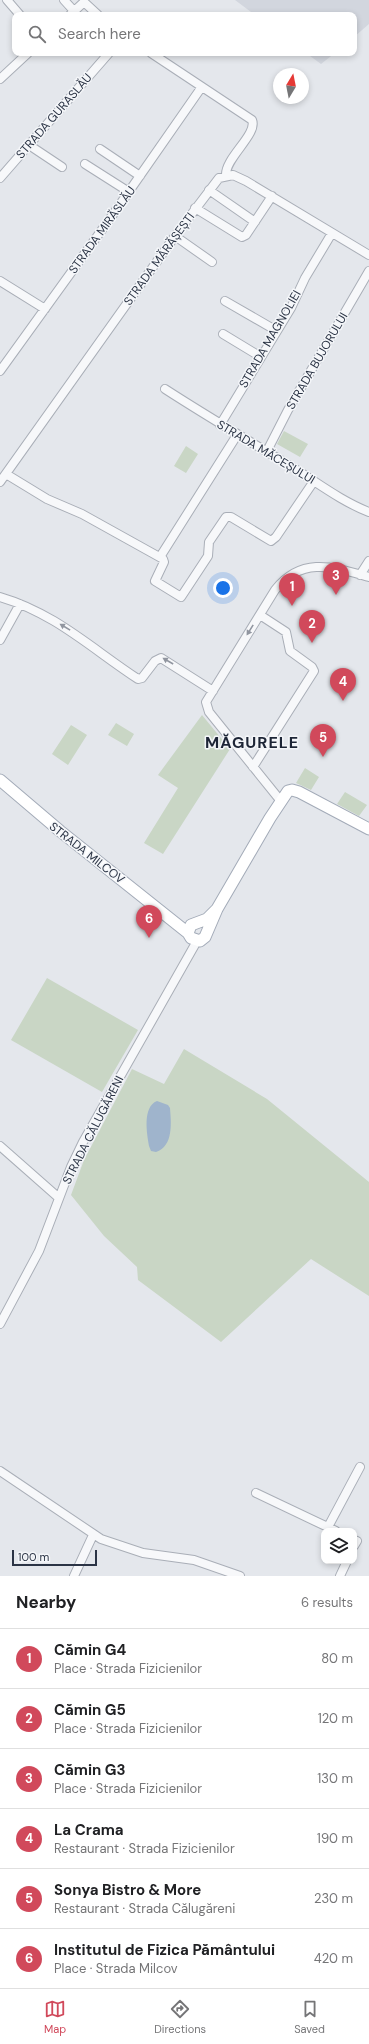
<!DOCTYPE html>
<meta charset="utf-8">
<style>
:root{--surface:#fff;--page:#f2f2f2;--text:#202124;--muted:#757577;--line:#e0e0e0;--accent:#d1495b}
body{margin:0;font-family:"DM Sans",sans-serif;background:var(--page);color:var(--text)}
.controls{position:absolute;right:12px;bottom:12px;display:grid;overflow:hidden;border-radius:8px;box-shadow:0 2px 6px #0003}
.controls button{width:36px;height:36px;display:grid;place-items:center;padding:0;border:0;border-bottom:1px solid var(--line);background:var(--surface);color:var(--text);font:20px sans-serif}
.compass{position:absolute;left:273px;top:68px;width:36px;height:36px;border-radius:50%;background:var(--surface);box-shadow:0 2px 6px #0003;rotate:10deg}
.scale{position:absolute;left:12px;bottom:10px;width:85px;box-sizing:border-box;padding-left:4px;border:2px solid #2b3445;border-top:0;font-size:11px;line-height:14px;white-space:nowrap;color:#2b3445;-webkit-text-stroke:3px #f4f6f9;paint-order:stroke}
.you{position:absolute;left:223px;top:588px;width:14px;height:14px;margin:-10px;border:3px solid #fff;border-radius:50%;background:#1a73e8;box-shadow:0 0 0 6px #1a73e833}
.badge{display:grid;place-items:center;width:26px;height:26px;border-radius:50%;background:var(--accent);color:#fff;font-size:13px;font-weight:700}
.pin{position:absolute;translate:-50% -33px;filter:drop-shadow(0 1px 2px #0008)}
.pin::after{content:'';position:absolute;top:21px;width:14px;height:12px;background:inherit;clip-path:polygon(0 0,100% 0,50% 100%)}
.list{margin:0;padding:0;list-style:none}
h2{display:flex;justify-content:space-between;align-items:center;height:52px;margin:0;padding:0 16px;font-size:17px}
h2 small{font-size:13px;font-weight:400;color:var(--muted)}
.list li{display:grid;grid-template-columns:26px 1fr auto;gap:12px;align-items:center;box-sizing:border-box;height:60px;padding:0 16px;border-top:1px solid var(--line)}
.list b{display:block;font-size:15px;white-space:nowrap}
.list p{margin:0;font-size:13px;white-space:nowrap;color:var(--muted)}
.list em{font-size:13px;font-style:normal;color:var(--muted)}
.icon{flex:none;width:22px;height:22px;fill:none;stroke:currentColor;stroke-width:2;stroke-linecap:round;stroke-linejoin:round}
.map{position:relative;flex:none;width:369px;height:1576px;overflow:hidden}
.search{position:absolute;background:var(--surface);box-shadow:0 2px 6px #0003;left:12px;right:12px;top:12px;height:44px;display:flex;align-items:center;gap:10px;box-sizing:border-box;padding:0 14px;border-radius:8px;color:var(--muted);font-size:15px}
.sheet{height:412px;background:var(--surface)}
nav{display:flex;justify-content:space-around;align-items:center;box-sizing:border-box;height:56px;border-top:1px solid var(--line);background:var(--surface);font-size:11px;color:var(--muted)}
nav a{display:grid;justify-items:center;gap:2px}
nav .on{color:var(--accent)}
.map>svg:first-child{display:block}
.built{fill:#d2d6de}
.green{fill:#c9d6c5}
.water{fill:#9fb4cc}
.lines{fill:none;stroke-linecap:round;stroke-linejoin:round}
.minor-casing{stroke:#a9aeb7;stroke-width:10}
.major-casing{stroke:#a3abb8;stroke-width:13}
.minor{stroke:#f7f8fa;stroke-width:8}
.major{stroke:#fff;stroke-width:11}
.oneway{fill:#9196a0}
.labels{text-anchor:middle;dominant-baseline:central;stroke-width:3;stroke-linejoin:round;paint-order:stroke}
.street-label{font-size:12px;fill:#2b3445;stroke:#f4f6f9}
.district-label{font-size:16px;font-weight:bold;letter-spacing:1px;fill:#1d2536;stroke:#f4f6f9}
</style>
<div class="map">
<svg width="369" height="1576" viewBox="0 0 369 1576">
<rect width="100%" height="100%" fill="#e4e7ec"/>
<!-- built -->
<path class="built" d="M235 0H369V24L354 37V15H255Z
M306 53H335L321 64Z"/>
<!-- green -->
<path class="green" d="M284 431 308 444 300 457 277 444Z
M186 446 198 454 186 473 174 466Z
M202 715 230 749 163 854 144 843 178 788 158 775Z
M116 723 134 734 127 746 108 735Z
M71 725 87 735 68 765 52 754Z
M305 768 319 777 311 790 296 783Z
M345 792 367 805 359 816 337 804Z
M47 978 138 1030 102 1092 11 1040Z
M184 1049 267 1099 369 1182V1296L311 1259 221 1342 138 1280 137 1267 104 1236 71 1195 84 1160 132 1069 164 1084Z"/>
<!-- water -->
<path class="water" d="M157 1101 168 1105 170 1108C171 1122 174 1146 156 1152L151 1151 149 1146C147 1134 142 1107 157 1101Z"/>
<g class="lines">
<!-- minor casing -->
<g class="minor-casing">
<path id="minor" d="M7 0 20 15
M64 0 74 11
M70 15 84 2 98 15
M151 53 252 120C258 134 225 158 226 175
M0 79 28 53
M29 145 62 167
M100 149 140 176
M85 164 129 192
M0 178 109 53
M209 190 255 222
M195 208 242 237 246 235 272 196
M175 236 212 262
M0 281 45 309
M225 301 277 331
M223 334 261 357
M0 371 114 213 201 88
M165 389C205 415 246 439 287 464 314 480 340 501 369 512
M220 425 291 308 305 278 332 233
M267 451 288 410 369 271
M6 474 47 499 82 514 163 559 164 562 155 581 181 597 208 556 209 542 226 517H231L271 541 276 537 314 481
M0 482 175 236 219 178 233 175 246 181 369 255
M160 557 237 435
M360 575 369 561
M0 597C55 613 92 649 138 679L142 678 155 661 161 658 213 691
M0 640 20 604
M253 767 314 671 312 667 290 651 286 632 260 615
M280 800 209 712 206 702 275 590C302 556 333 567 369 577
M0 1146 59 1198
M0 1324 39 1251 71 1167 83 1142 197 941
M0 1471 101 1539 143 1553 194 1560 240 1576
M256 1493 336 1531
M328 1527 360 1467
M354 1540 357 1541 354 1546
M74 1576 93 1535
M340 1576 347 1561"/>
</g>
<!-- major casing -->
<g class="major-casing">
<path id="major" d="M0 780 60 831 188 933
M217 909 207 919 191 925 188 933 191 938 200 941 205 937 217 909 270 818 288 791 292 790 299 792 369 829"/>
</g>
<!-- minor -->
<use href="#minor" class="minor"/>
<!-- major -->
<use href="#major" class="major"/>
</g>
<!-- one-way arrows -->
<defs><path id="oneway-solid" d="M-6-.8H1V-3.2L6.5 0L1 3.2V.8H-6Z"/></defs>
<g class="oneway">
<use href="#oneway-solid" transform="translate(65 627) rotate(-149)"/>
<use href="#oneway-solid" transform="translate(250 630) rotate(122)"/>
<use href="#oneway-solid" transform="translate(168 661) rotate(-150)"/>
</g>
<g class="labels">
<!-- street labels -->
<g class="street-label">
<text transform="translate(54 116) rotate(-49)">STRADA GURASLĂU</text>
<text transform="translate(102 230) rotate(-54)">STRADA MIRĂSLĂU</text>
<text transform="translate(159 259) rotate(-54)">STRADA MĂRĂȘEȘTI</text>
<text transform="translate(270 339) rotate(-60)">STRADA MAGNOLIEI</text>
<text transform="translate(317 361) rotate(-60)">STRADA BUJORULUI</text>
<text transform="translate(266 452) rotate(31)">STRADA MĂCEȘULUI</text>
<text transform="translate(87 853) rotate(38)">STRADA MILCOV</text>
<text transform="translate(93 1130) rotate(-63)">STRADA CĂLUGĂRENI</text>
</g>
<!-- district labels -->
<g class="district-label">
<text x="252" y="742">MĂGURELE</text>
</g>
</g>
</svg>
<div class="controls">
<button><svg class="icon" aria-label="layers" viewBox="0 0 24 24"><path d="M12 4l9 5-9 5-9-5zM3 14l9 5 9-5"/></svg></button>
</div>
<svg class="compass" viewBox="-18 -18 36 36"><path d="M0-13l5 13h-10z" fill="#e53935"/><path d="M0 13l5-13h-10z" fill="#757577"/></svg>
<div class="scale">100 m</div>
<div class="you"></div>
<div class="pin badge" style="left:292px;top:606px">1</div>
<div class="pin badge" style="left:312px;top:643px">2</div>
<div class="pin badge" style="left:336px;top:595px">3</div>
<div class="pin badge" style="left:343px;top:701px">4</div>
<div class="pin badge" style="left:323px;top:757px">5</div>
<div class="pin badge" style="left:149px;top:938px">6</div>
<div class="search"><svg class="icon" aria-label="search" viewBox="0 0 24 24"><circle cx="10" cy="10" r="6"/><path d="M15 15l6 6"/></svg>Search here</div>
</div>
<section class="sheet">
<h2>Nearby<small>6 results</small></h2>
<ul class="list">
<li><span class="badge">1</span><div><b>Cămin G4</b><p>Place · Strada Fizicienilor</p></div><em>80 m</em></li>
<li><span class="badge">2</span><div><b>Cămin G5</b><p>Place · Strada Fizicienilor</p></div><em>120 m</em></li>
<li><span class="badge">3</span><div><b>Cămin G3</b><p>Place · Strada Fizicienilor</p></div><em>130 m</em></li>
<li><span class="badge">4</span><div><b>La Crama</b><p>Restaurant · Strada Fizicienilor</p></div><em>190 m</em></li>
<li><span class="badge">5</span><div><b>Sonya Bistro &amp; More</b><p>Restaurant · Strada Călugăreni</p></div><em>230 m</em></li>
<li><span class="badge">6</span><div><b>Institutul de Fizica Pământului</b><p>Place · Strada Milcov</p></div><em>420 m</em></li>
</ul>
</section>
<nav>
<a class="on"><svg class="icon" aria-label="map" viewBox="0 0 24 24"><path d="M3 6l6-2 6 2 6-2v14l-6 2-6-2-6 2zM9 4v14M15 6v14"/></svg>Map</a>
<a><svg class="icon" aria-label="directions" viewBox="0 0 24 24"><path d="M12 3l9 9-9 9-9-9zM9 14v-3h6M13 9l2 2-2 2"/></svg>Directions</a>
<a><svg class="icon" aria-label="saved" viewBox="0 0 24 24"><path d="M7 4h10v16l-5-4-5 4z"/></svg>Saved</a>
</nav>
